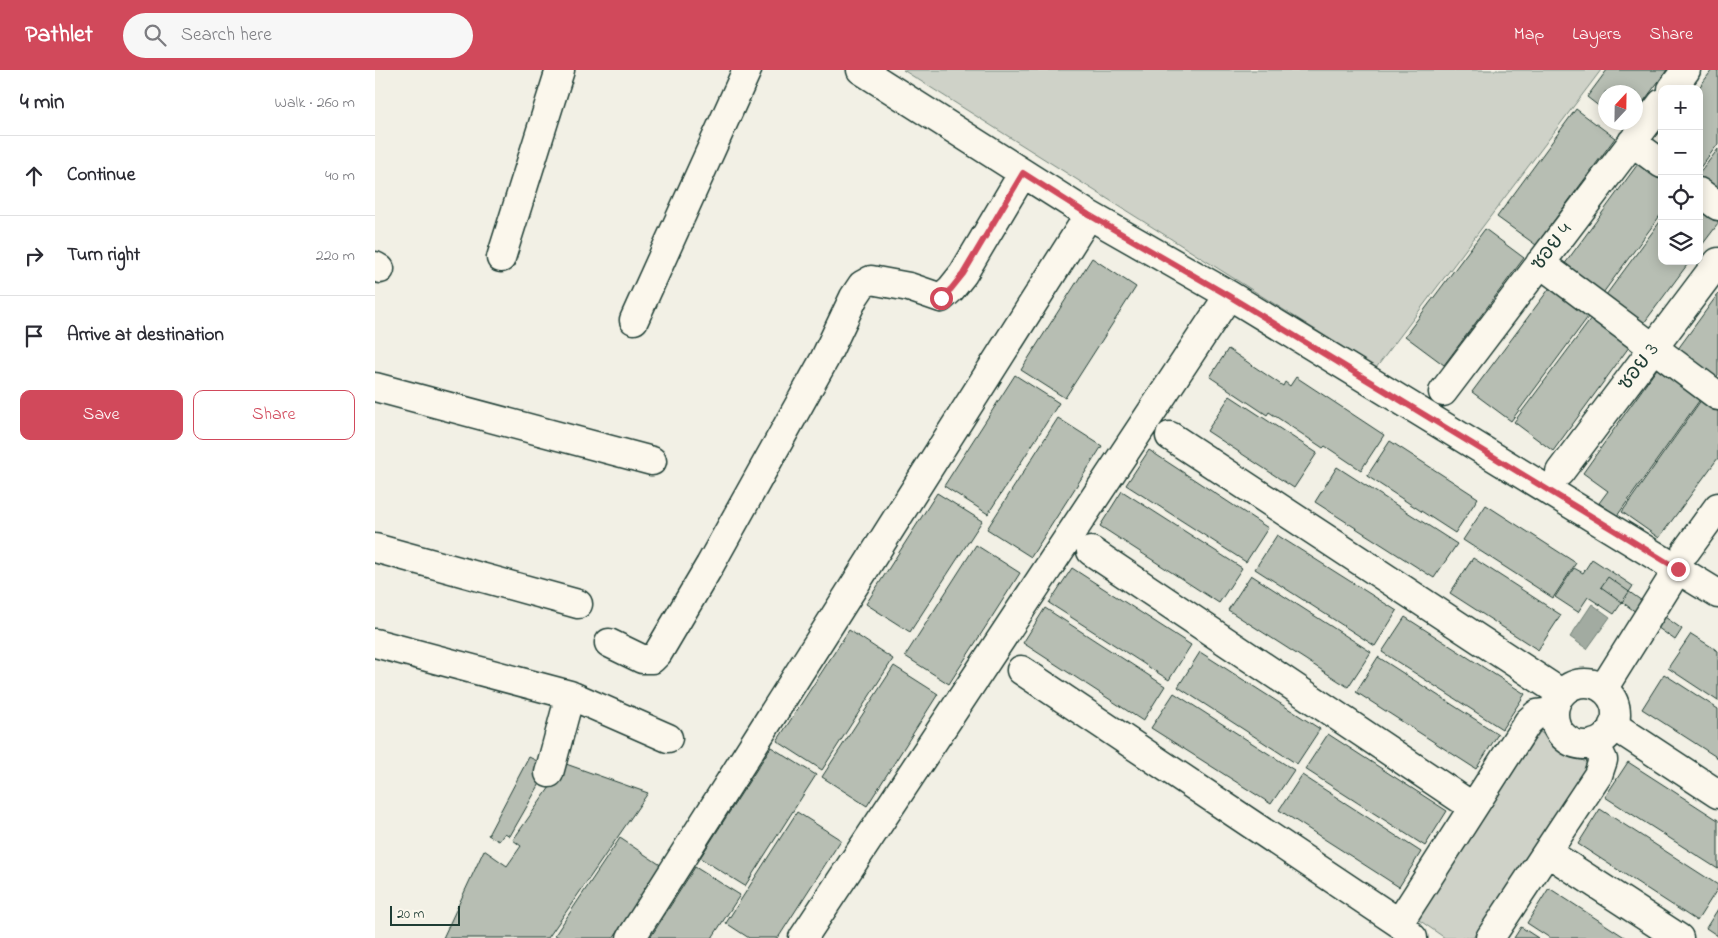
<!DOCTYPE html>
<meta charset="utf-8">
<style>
:root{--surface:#fff;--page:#f7f7f7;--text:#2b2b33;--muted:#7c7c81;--line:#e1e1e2;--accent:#d1495b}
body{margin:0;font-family:"Indie Flower","Playpen Sans Thai",sans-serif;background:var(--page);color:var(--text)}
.controls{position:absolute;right:15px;top:15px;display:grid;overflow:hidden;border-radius:10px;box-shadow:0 2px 12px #0003}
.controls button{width:45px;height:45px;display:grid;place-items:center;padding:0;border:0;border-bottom:1px solid var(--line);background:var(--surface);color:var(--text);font:25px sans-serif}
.compass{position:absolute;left:1223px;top:15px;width:45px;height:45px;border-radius:50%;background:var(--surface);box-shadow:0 2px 12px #0003;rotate:22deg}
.scale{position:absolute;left:15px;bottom:12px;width:70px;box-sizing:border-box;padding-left:5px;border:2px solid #1f3d34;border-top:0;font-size:14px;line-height:18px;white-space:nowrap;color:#1f3d34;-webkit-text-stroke:4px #fbf7ec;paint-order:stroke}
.stop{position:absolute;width:15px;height:15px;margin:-11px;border:4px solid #d1495b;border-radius:50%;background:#fff}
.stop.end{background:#d1495b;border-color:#fff;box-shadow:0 1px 5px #0008}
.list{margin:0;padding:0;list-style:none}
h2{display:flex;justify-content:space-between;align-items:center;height:65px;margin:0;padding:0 20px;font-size:21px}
h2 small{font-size:16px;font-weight:400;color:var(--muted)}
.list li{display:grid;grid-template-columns:32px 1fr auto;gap:15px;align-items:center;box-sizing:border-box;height:80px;padding:0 20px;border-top:1px solid var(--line)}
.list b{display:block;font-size:19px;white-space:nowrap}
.list em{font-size:16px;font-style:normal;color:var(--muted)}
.actions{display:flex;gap:10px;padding:15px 20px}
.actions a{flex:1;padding:11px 0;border:1px solid var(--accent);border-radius:10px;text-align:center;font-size:18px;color:var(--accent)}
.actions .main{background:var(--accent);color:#fff}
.icon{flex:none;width:28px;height:28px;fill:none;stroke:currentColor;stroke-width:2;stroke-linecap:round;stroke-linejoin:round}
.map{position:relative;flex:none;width:1343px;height:868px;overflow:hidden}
header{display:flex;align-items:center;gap:30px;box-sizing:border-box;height:70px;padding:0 25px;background:var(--accent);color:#fff}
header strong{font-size:24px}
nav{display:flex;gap:28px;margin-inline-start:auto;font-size:18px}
.search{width:350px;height:45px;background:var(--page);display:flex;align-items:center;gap:12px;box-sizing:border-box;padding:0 18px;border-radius:28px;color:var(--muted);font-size:19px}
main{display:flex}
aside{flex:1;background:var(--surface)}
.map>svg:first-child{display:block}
.green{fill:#cfd2c8;stroke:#77887e}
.water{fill:#a2aba1;stroke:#6e7f75}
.building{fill:#b7beb3;stroke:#1f3d34}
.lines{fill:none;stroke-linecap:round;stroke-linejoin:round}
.street-casing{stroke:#1f3d34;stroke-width:31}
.street{stroke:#fbf7ec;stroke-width:28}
.route{stroke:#d1495b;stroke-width:6}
.labels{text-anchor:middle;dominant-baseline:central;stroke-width:5;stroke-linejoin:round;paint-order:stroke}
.street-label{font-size:21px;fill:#1f3d34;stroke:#fbf7ec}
</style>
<header>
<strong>Pathlet</strong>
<div class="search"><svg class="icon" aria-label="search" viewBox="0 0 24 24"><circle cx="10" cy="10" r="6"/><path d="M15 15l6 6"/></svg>Search here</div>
<nav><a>Map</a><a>Layers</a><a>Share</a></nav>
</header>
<main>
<aside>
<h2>4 min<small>Walk · 260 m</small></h2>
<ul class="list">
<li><svg class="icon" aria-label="ahead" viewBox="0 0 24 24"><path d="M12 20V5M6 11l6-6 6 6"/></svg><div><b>Continue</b></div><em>40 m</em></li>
<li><svg class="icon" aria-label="right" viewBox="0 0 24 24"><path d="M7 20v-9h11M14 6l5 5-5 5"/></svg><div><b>Turn right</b></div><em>220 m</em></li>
<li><svg class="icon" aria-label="arrive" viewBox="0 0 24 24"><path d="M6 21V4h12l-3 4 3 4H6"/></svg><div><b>Arrive at destination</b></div></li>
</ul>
<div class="actions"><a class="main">Save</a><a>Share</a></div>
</aside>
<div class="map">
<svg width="1343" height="868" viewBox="0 0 1343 868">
<rect width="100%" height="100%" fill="#f2f0e5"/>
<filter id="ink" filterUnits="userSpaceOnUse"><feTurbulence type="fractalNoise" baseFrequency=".02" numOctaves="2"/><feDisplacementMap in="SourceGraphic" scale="10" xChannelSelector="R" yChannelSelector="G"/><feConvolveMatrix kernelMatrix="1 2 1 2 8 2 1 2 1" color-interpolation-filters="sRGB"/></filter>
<g filter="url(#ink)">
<!-- green -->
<path class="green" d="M528 0H1226L1001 298Z
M1165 662 1213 694 1098 868H1070L1041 848Z"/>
<!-- water -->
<path class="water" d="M1217 534 1235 547 1212 579 1195 567Z"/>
<!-- building -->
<path class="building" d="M1232 0H1292L1260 43V22H1230V41L1212 27Z
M1337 0H1343V74L1324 99 1323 19Z
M1201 39 1240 68 1161 175 1122 147Z
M1343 79V124L1324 110V104Z
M1268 87 1287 101V143L1228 223 1189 195Z
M1324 128 1343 142V154L1324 179Z
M1287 149V191H1315L1269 253 1231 225Z
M1110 159 1149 188 1069 295 1030 266Z
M717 188 761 217 690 328 646 300Z
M1177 215 1216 243 1136 351 1097 322Z
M1343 224V305L1338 312 1300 283Z
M1219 245 1257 273 1178 381 1139 352Z
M853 279 908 316 910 312 915 316 921 307 1009 365 986 400 950 376 948 378 894 342 892 345 835 307Z
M1286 293 1329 324 1242 446 1224 433 1233 421 1208 403Z
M640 305 684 333 613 444 569 416Z
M855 326 942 383 919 418 832 361Z
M1329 326 1343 337V388L1284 468 1247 442Z
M683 348 727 376 656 487 612 459Z
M1015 371 1103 428 1080 463 992 406Z
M774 380 893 458 871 492 751 415Z
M962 397 1082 474 1059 508 940 432Z
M747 421 867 498 844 533 725 456Z
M562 423 607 451 535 562 491 534Z
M1111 435 1201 493 1178 528 1088 470Z
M902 465 1022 541 1000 576 880 499Z
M601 475 645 503 574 614 530 586Z
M1098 488 1186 545 1163 580 1075 523Z
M1217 489 1258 516 1239 544 1213 527 1203 542 1180 527 1199 498 1208 503Z
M697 498 816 575 794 610 674 533Z
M876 505 996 582 973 617 853 540Z
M1233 507 1307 559 1300 570 1226 517Z
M670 538 790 616 768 651 648 573Z
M1030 547 1150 624 1127 659 1007 582Z
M474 560 518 589 447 700 402 671Z
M1316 564 1343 581V631L1293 598Z
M825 582 945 659 922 694 803 617Z
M1003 587 1123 664 1101 699 981 622Z
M519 596 563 624 492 736 447 707Z
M1289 604 1343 639V688L1267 639Z
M799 623 919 700 896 734 776 658Z
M953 664 1072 741 1050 776 930 699Z
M396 677 441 705 370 816 325 788Z
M154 687 166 693 167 710 135 766 130 763 124 771 113 765Z
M1253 692 1343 750V799L1230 727Z
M191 694 273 723 173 868H68L109 780 132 796 146 776 138 770Z
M927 705 1046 782 1024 817 904 740Z
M1225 739 1343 815V818L1322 851 1203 774Z
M422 742 466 770 403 868H374L351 853Z
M245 768 287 796 238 868H185L180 865Z
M320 797 365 825 337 868H275Z
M1174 818 1251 868H1175L1152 853Z
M1343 839V866L1331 858Z
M1146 857 1163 868H1139Z"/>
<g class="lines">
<!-- street casing -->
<g class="street-casing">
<path id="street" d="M486 0 714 145 854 225 1343 524
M1297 19 1311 0
M1257 72 1287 94
M1324 122 1343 136
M126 188 185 0
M1165 193 1343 326
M0 196 5 199
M259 250 372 0
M0 317 277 391
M1068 322 1287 33
M795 366 1186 623
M1185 402 1343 192
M0 478 203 534
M716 481 1098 737
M1311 481 1343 437
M0 573 195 625 174 703
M234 573 267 589H277L283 583 335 495 449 290 479 227 487 215 496 210 534 217 566 228 576 219 588 204 648 103
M646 600 1024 853 1038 868
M1179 644a31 31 0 1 1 62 0a31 31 0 1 1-62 0Z
M1228 619 1303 499
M195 625 293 668
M1238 655 1343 724
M1172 782 1304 868
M1024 853 1153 652 1162 644 1178 642
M256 868 714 145
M428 868 854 225
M1115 868 1223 705 1228 690 1220 673"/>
</g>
<!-- street -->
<use href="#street" class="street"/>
</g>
</g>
<g class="lines" filter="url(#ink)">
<!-- route -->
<path class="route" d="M566 228 576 219 588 204 648 103 714 145 854 226 1303 499"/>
</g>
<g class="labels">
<!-- street labels -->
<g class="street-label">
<text transform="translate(1177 177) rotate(-53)">ซอย 4</text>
<text transform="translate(1264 297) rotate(-53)">ซอย 3</text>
</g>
</g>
</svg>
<div class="controls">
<button>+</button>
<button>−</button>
<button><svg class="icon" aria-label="locate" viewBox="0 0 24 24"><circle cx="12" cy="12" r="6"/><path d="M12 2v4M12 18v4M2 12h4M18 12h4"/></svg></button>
<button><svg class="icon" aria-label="layers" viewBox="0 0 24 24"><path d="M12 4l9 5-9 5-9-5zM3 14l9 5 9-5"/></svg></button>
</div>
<svg class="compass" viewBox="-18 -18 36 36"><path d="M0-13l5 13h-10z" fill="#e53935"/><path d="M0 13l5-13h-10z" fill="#7c7c81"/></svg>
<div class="scale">20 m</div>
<div class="stop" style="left:566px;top:228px"></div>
<div class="stop end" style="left:1303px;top:499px"></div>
</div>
</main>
